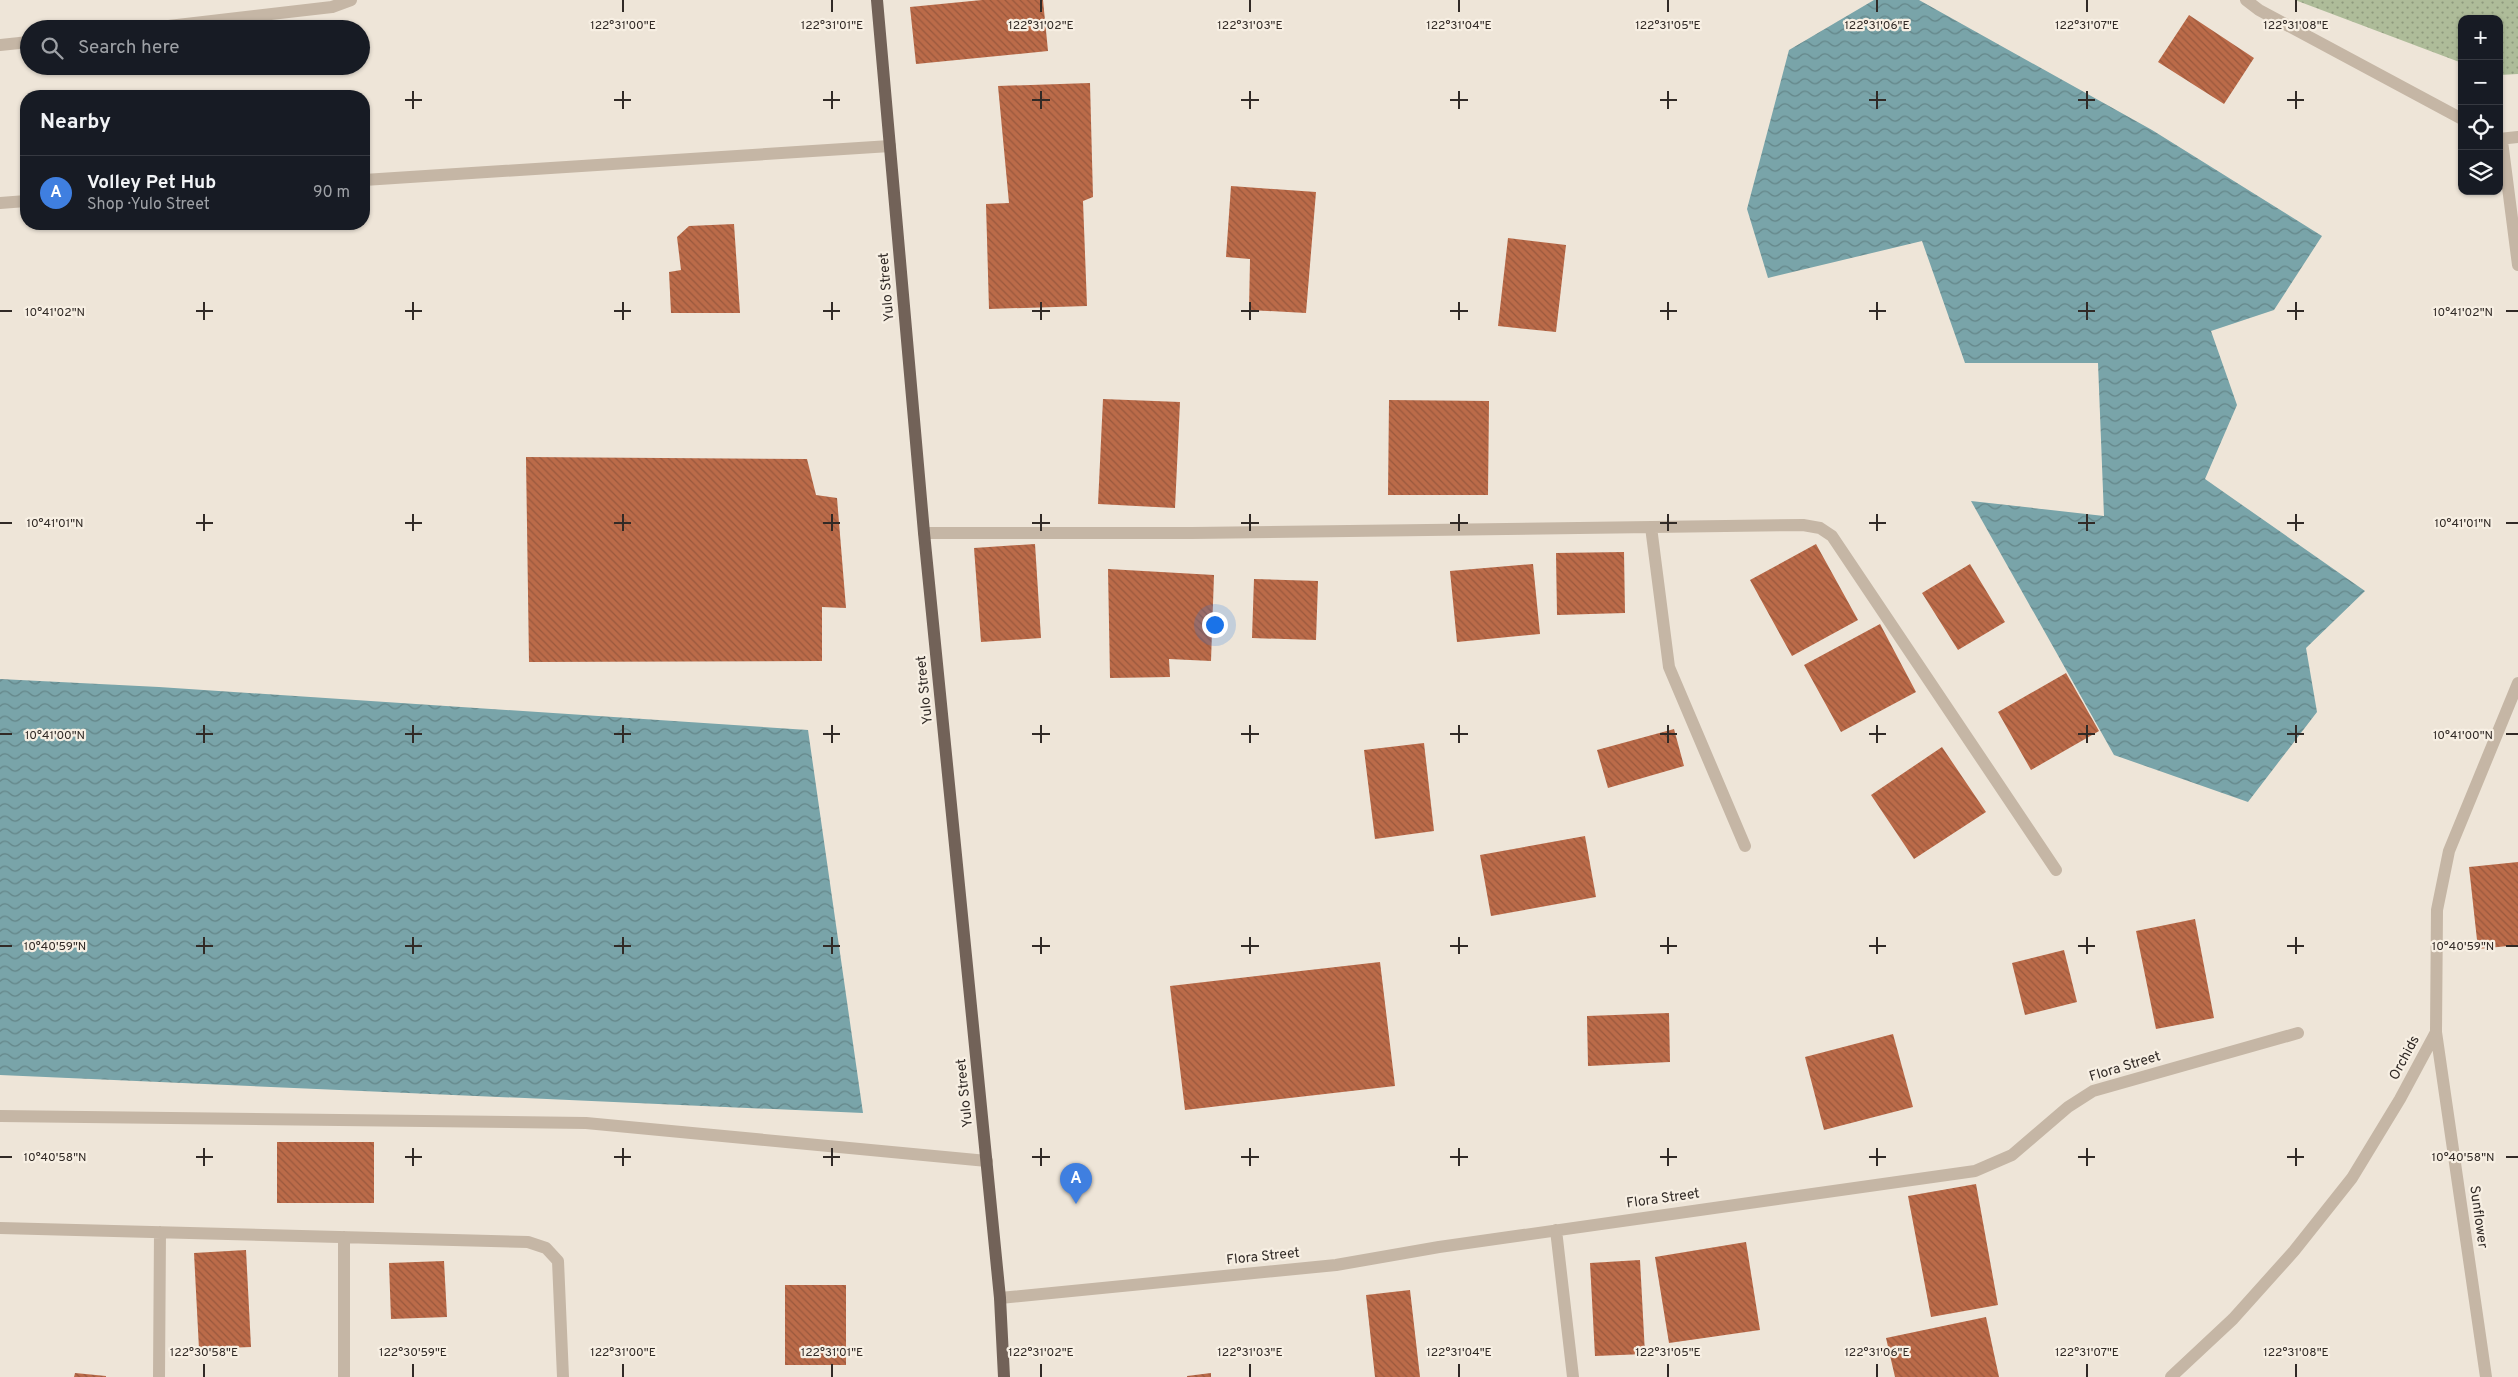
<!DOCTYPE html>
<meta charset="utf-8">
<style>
:root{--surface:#171b24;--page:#242831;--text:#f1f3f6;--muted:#9ea1a6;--line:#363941;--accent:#92a6ab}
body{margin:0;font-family:Overpass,sans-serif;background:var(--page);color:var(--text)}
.controls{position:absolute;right:15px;top:15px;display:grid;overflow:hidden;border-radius:10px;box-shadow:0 1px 4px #0004}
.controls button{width:45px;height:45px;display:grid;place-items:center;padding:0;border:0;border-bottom:1px solid var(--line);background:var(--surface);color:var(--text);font:25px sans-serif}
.you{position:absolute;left:1214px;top:624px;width:18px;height:18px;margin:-12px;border:4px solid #fff;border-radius:50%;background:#1a73e8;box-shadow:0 0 0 8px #1a73e833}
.badge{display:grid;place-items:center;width:32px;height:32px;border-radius:50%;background:var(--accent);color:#fff;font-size:16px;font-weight:700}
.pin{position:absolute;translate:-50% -41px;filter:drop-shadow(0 1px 2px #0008)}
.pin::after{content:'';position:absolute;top:26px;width:18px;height:15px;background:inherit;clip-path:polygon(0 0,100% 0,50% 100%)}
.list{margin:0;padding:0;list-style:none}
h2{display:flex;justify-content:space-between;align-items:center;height:65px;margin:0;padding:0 20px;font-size:21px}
h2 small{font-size:16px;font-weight:400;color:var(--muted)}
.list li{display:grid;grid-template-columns:32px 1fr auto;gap:15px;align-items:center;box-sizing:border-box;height:75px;padding:0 20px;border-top:1px solid var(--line)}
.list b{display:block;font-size:19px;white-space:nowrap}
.list p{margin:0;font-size:16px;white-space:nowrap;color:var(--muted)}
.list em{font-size:16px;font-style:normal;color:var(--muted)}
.icon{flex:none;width:28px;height:28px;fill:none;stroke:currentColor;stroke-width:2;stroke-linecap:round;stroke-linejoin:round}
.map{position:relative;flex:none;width:2518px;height:1377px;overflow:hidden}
.search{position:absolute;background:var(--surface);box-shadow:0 1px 4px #0004;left:20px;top:20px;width:350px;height:55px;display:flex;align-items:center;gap:12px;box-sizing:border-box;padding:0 18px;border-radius:28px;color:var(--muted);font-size:19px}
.panel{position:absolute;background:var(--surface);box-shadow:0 1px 4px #0004;left:20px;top:90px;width:350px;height:140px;border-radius:20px}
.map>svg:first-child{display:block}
.grass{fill:url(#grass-dots)}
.water{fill:url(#water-waves)}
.building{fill:url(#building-back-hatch)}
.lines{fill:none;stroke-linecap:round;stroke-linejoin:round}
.minor{stroke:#c5b6a5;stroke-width:12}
.major{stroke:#726258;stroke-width:12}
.ticks{fill:none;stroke:#312a26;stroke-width:2}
.labels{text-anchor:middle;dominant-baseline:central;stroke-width:4.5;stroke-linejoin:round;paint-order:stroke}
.street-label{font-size:14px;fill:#312a26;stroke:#f7efe3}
.ticks-label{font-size:12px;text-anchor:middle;fill:#312a26;stroke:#f7efe3;stroke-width:4.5;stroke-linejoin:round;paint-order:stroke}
</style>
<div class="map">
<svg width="2518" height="1377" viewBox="0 0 2518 1377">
<defs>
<pattern id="grass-dots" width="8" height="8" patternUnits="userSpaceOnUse" patternTransform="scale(1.25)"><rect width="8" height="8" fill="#aebc99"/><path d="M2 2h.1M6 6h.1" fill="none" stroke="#8e997d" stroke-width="1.8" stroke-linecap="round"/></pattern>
<pattern id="water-waves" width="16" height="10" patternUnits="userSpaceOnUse" patternTransform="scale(1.25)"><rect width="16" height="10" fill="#79a4a9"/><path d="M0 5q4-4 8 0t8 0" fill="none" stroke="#648689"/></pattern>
<pattern id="building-back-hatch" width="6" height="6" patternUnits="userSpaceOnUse" patternTransform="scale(1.25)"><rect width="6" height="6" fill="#bb6b49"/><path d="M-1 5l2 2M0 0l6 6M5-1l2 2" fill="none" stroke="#99583d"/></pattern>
</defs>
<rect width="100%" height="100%" fill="#eee5d8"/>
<!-- grass -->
<path class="grass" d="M2295 0H2518V74L2499 75V19H2462V63Z"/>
<!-- water -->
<path class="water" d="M1874 0H1919L2152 130 2322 236 2274 310 2211 331 2237 405 2205 479 2365 591 2306 648 2317 712 2248 802 2114 755 1971 501 2104 516 2098 363H1965L1922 241 1768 278 1747 209 1789 50Z
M0 679 159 687 808 730 863 1113 0 1075Z"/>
<!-- building -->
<path class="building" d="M982 0H1043L1048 51 916 64 910 7Z
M2189 15 2254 58 2224 104 2158 62Z
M1090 83 1093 197 1083 201 1087 306 989 309 986 204 1009 203 998 86Z
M1231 186 1316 192 1306 313 1249 310 1250 259 1226 257Z
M734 224 740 313H671L669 272 681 270 677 237 689 226Z
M1508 238 1566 245 1556 332 1498 326Z
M1103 399 1180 402 1175 508 1098 504Z
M1389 400 1489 401 1488 495H1388Z
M526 457 807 459 816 495 837 498 846 608 822 607V661L529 662Z
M1035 544 1041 638 981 642 974 548Z
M1816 544 1858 620 1792 656 1750 580Z
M1624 552 1625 613 1557 615 1556 553Z
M1533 564 1540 634 1457 642 1450 571Z
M1970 564 2005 622 1958 650 1922 593Z
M1108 569 1214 575 1211 661 1169 659 1170 677 1110 678Z
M1254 579 1318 581 1316 640 1252 638Z
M1880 624 1916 692 1841 732 1804 665Z
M2066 673 2099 731 2031 770 1998 712Z
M1674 729 1684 766 1608 788 1597 750Z
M1424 743 1434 831 1375 839 1364 750Z
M1942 747 1986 812 1914 859 1871 795Z
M1585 836 1596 897 1491 916 1480 855Z
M2518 862V945L2478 949 2469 867Z
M2195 919 2214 1018 2156 1029 2136 931Z
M2064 950 2077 1002 2025 1015 2012 963Z
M1380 962 1395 1086 1185 1110 1170 986Z
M1669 1013 1670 1062 1588 1066 1587 1016Z
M1893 1034 1913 1107 1824 1130 1805 1057Z
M277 1142H374V1203H277Z
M1976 1184 1998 1305 1931 1317 1908 1196Z
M1746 1242 1760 1330 1669 1343 1655 1257Z
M246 1250 251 1347 199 1349 194 1253Z
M1640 1260 1645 1354 1595 1356 1590 1263Z
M444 1261 447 1317 391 1319 389 1263Z
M785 1285H846V1365H785Z
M1410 1290 1420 1377H1375L1366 1295Z
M1986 1317 1999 1377H1895L1886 1338Z
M75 1373 106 1376V1377H74Z
M1211 1373V1377H1187V1376Z"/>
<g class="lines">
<!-- minor -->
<path class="minor" d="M2246 0 2259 10 2462 119
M143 29 332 7 351 0
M0 45 29 42
M2499 139 2518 137
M2502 141 2518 265
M364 180 890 146
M0 203 26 201
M1651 527 1669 667 1745 846
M924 533H1192L1803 525 1820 528 1832 536 2056 870
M2436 1032 2486 1377
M0 1116 586 1123 987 1161
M0 1228 528 1242 546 1248 558 1261 563 1377
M1556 1230 1573 1377
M1000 1298 1336 1265 1439 1247 1975 1171 2012 1155 2068 1107 2093 1091 2298 1033
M159 1377 160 1232
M344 1377V1237
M2171 1377 2233 1319 2294 1251 2352 1178 2400 1099 2436 1032 2437 910 2449 851 2518 683"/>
<!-- major -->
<path class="major" d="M877 0 924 533 1000 1298 1004 1377"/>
</g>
<!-- ticks -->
<path class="ticks" d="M623 0V12M832 0V12M1041 0V12M1250 0V12M1459 0V12M1668 0V12M1877 0V12M2087 0V12M2296 0V12M413 91V109M623 91V109M832 91V109M1041 91V109M1250 91V109M1459 91V109M1668 91V109M1877 91V109M2087 91V109M2296 91V109M405 100H422M614 100H631M823 100H840M1032 100H1050M1241 100H1259M1450 100H1468M1660 100H1677M1869 100H1886M2078 100H2095M2287 100H2304M204 302V320M413 302V320M623 302V320M832 302V320M1041 302V320M1250 302V320M1459 302V320M1668 302V320M1877 302V320M2087 302V320M2296 302V320M0 311H12M196 311H213M405 311H422M614 311H631M823 311H840M1032 311H1050M1241 311H1259M1450 311H1468M1660 311H1677M1869 311H1886M2078 311H2095M2287 311H2304M2506 311H2518M204 514V531M413 514V531M623 514V531M832 514V531M1041 514V531M1250 514V531M1459 514V531M1668 514V531M1877 514V531M2087 514V531M2296 514V531M0 523H12M196 523H213M405 523H422M614 523H631M823 523H840M1032 523H1050M1241 523H1259M1450 523H1468M1660 523H1677M1869 523H1886M2078 523H2095M2287 523H2304M2506 523H2518M204 725V743M413 725V743M623 725V743M832 725V743M1041 725V743M1250 725V743M1459 725V743M1668 725V743M1877 725V743M2087 725V743M2296 725V743M0 734H12M196 734H213M405 734H422M614 734H631M823 734H840M1032 734H1050M1241 734H1259M1450 734H1468M1660 734H1677M1869 734H1886M2078 734H2095M2287 734H2304M2506 734H2518M204 937V954M413 937V954M623 937V954M832 937V954M1041 937V954M1250 937V954M1459 937V954M1668 937V954M1877 937V954M2087 937V954M2296 937V954M0 946H12M196 946H213M405 946H422M614 946H631M823 946H840M1032 946H1050M1241 946H1259M1450 946H1468M1660 946H1677M1869 946H1886M2078 946H2095M2287 946H2304M2506 946H2518M204 1148V1166M413 1148V1166M623 1148V1166M832 1148V1166M1041 1148V1166M1250 1148V1166M1459 1148V1166M1668 1148V1166M1877 1148V1166M2087 1148V1166M2296 1148V1166M0 1157H12M196 1157H213M405 1157H422M614 1157H631M823 1157H840M1032 1157H1050M1241 1157H1259M1450 1157H1468M1660 1157H1677M1869 1157H1886M2078 1157H2095M2287 1157H2304M2506 1157H2518M204 1364V1377M413 1364V1377M623 1364V1377M832 1364V1377M1041 1364V1377M1250 1364V1377M1459 1364V1377M1668 1364V1377M1877 1364V1377M2087 1364V1377M2296 1364V1377"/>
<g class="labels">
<!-- street labels -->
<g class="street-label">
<text transform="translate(887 287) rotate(-95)">Yulo Street</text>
<text transform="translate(925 690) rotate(-96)">Yulo Street</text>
<text transform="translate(2405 1058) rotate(-62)">Orchids</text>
<text transform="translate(2125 1067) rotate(-17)">Flora Street</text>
<text transform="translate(965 1093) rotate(-96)">Yulo Street</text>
<text transform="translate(1663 1199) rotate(-8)">Flora Street</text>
<text transform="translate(2478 1217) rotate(82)">Sunflower</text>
<text transform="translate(1263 1257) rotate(-6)">Flora Street</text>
</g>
</g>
<g class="ticks-label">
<text x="623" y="29">122°31'00"E</text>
<text x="832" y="29">122°31'01"E</text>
<text x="1041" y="29">122°31'02"E</text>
<text x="1250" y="29">122°31'03"E</text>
<text x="1459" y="29">122°31'04"E</text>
<text x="1668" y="29">122°31'05"E</text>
<text x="1877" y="29">122°31'06"E</text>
<text x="2087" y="29">122°31'07"E</text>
<text x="2296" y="29">122°31'08"E</text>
<text x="55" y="316">10°41'02"N</text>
<text x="2463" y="316">10°41'02"N</text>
<text x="55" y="527">10°41'01"N</text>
<text x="2463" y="527">10°41'01"N</text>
<text x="55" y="739">10°41'00"N</text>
<text x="2463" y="739">10°41'00"N</text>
<text x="55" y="950">10°40'59"N</text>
<text x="2463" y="950">10°40'59"N</text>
<text x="55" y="1161">10°40'58"N</text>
<text x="2463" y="1161">10°40'58"N</text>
<text x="204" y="1356">122°30'58"E</text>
<text x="413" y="1356">122°30'59"E</text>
<text x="623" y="1356">122°31'00"E</text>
<text x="832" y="1356">122°31'01"E</text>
<text x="1041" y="1356">122°31'02"E</text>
<text x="1250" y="1356">122°31'03"E</text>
<text x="1459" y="1356">122°31'04"E</text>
<text x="1668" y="1356">122°31'05"E</text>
<text x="1877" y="1356">122°31'06"E</text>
<text x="2087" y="1356">122°31'07"E</text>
<text x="2296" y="1356">122°31'08"E</text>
</g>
</svg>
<div class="controls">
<button>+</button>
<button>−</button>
<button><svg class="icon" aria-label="locate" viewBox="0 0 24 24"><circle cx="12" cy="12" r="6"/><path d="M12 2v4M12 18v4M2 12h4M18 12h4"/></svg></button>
<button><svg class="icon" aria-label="layers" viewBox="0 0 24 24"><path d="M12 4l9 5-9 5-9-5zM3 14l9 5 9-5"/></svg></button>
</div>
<div class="you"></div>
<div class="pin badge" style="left:1076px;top:1204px;background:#3f7fe0">A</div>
<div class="search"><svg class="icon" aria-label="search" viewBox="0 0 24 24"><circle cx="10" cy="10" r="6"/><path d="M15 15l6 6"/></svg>Search here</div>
<section class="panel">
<h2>Nearby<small></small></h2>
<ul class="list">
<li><span class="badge" style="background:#3f7fe0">A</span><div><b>Volley Pet Hub</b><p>Shop · Yulo Street</p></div><em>90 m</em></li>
</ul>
</section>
</div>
